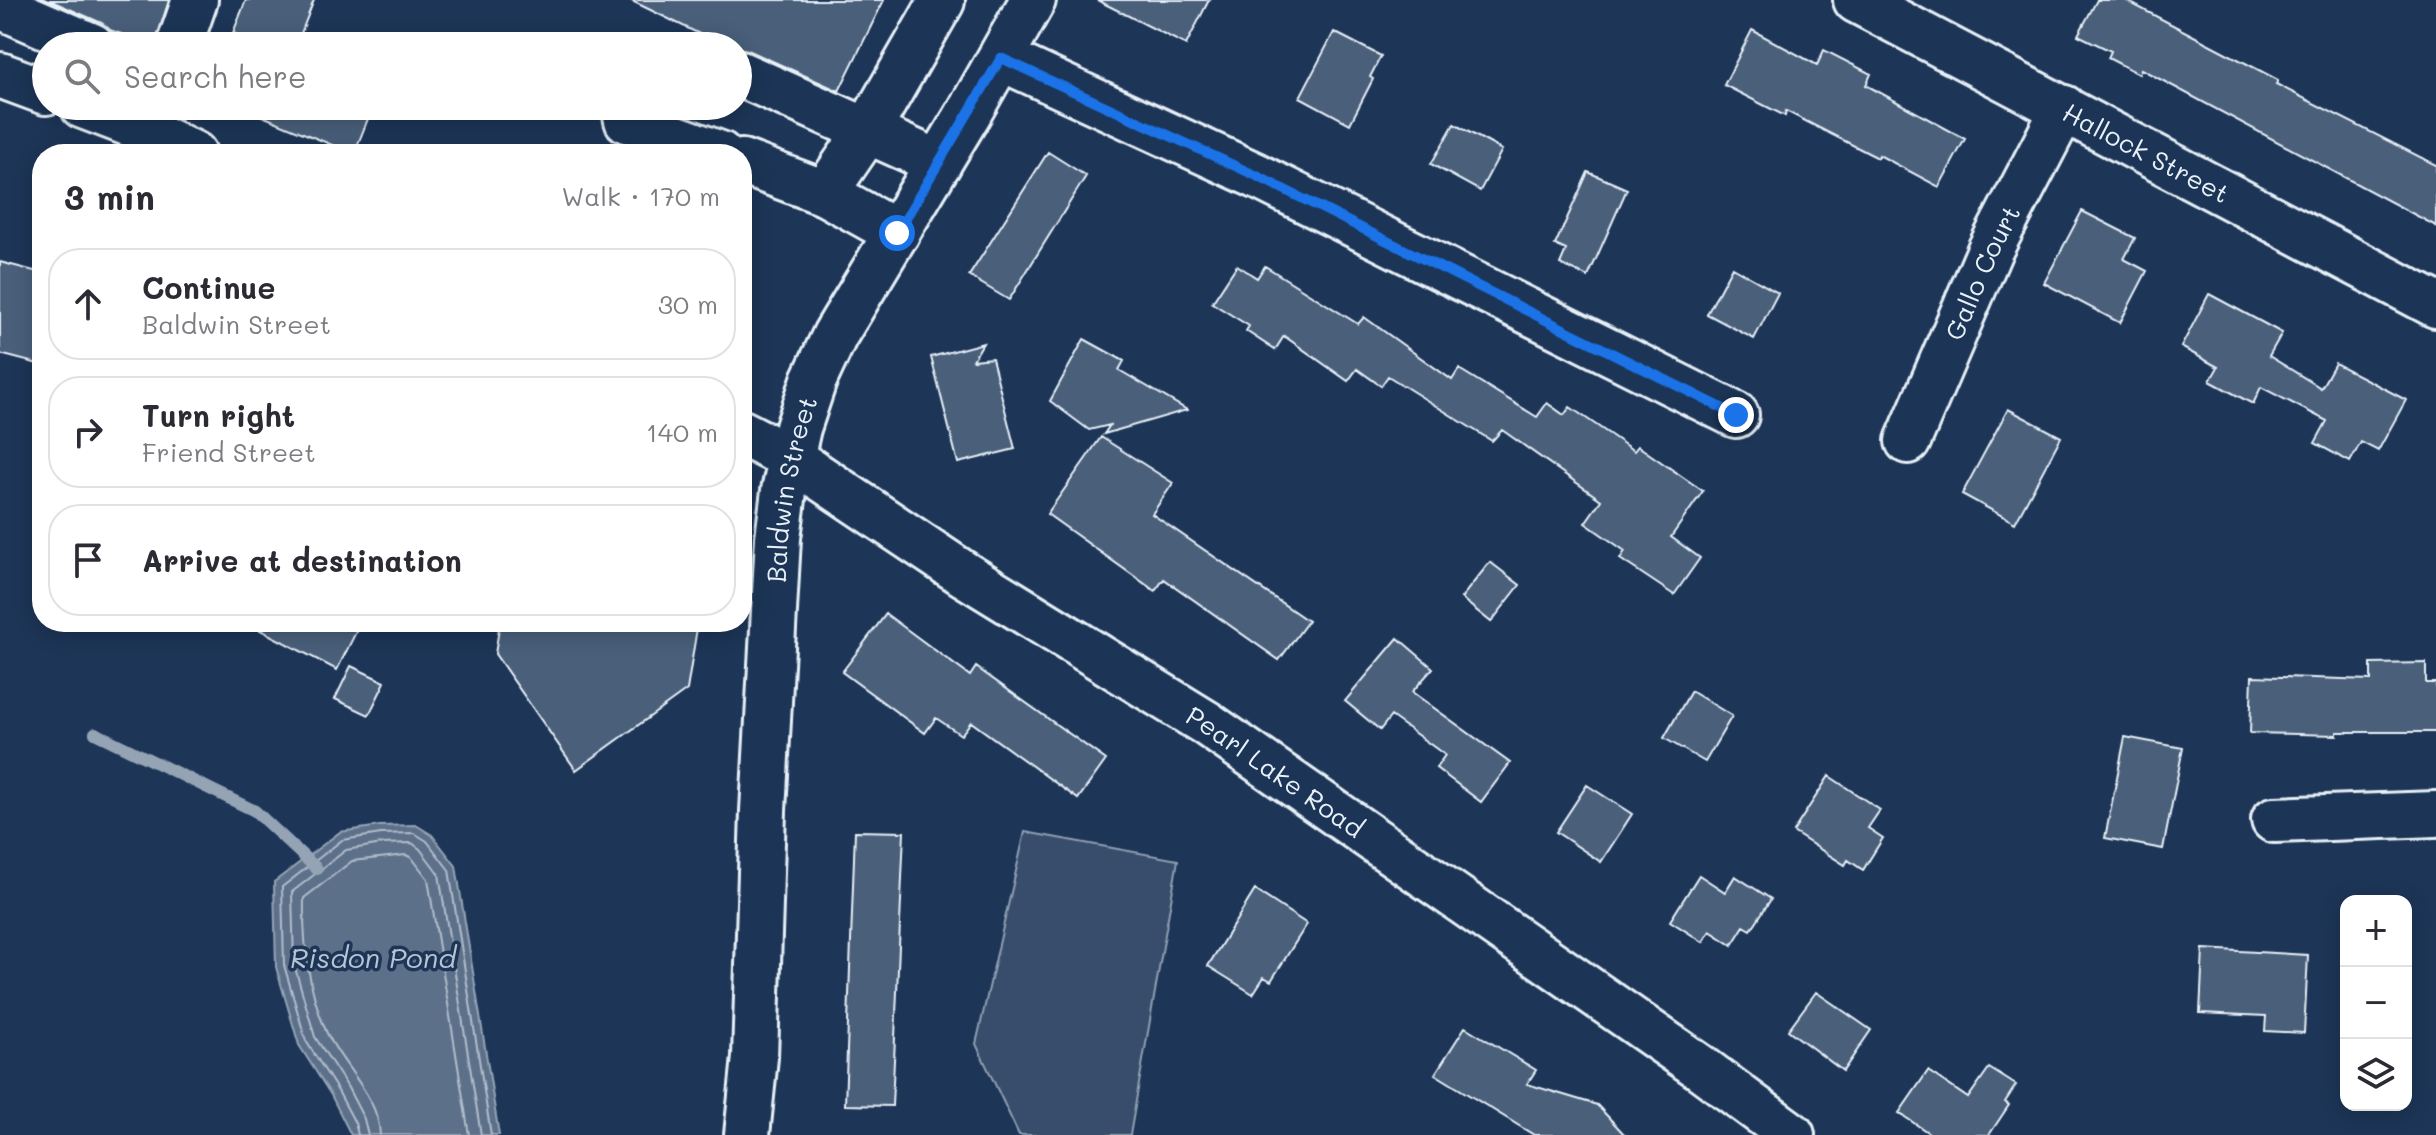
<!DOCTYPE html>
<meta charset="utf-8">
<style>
:root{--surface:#fff;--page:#f7f7f7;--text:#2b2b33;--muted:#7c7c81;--line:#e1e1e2}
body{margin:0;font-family:Mali,sans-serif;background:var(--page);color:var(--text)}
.controls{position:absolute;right:24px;bottom:24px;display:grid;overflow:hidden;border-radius:16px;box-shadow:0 4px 20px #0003}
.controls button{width:72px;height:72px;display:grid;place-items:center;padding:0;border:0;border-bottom:2px solid var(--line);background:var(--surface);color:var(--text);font:40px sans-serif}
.stop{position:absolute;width:24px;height:24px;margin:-18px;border:6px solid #1a73e8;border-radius:50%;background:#fff}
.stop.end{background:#1a73e8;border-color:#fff;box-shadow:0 2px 8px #0008}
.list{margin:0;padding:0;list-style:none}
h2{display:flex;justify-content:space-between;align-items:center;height:104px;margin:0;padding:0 32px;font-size:34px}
h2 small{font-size:26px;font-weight:400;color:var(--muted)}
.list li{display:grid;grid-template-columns:52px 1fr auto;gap:24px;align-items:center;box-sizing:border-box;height:112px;margin:0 16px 16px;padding:0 16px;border:2px solid var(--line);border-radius:32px}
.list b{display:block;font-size:30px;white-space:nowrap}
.list p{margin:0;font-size:26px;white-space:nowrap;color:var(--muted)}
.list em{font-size:26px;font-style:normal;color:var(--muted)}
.icon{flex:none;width:44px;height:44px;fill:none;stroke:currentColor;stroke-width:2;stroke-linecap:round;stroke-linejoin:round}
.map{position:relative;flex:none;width:2436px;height:1135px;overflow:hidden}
.search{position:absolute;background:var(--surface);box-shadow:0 4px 20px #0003;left:32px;top:32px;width:720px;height:88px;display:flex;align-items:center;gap:20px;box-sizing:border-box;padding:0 28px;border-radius:44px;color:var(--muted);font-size:30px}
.panel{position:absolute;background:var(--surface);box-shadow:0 4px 20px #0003;left:32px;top:144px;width:720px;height:488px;border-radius:32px}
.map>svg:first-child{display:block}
.green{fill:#374d6c;stroke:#909fb2;stroke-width:2}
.water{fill:#5d7089;stroke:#95a4b5;stroke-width:2}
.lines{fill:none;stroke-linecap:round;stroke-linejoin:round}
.shore{stroke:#b0bdcc;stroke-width:2}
.stream{stroke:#95a4b5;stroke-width:12}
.building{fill:#495e7a;stroke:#e8f1f8;stroke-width:2}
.minor-casing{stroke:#e8f1f8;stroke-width:50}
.major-casing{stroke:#e8f1f8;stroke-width:50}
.minor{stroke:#1d3557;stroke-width:44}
.major{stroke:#1d3557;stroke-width:44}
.route{stroke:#1a73e8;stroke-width:10}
.labels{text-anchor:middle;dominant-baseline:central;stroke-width:7;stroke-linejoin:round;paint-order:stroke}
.street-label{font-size:26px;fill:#e8f1f8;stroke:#1d3557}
.water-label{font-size:28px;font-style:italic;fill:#b7c4d1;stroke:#1d3557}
</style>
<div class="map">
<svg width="2436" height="1135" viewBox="0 0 2436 1135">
<rect width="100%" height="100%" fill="#1d3557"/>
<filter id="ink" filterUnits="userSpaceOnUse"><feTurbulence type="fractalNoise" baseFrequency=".0125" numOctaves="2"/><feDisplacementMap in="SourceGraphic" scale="16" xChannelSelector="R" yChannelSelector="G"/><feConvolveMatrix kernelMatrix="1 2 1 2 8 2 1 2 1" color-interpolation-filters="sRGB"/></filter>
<g filter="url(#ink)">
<!-- green -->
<path class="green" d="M1025 832 1178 860 1130 1135H1019L976 1044Z"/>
<!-- water -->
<path class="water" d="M416 825 432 835 456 866 499 1135H351L331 1095 299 1045 276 967 274 882 340 832 380 826Z"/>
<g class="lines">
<!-- shore -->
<path class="shore" d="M358 1135 355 1123 338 1091 306 1041 284 965 282 887 342 840 381 834 414 833 427 841 449 870 491 1135
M368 1135 364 1119 347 1086 315 1037 294 964 292 892 346 850 382 844 412 843 420 849 439 874 481 1135
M380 1135C379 1096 341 1065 326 1031 308 989 303 943 304 898L352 861 406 855 412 858 428 879 469 1135"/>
<!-- stream -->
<path class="stream" d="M95 733 255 811 317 869"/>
</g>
<!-- building -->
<path class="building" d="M49 0H169L155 46 110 30 102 23Z
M246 0H314L296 46H239L243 37 233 33Z
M630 0H884L839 91 748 50 738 48V46H724Z
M1097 0H1209L1186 45Z
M2097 0H2125L2278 80 2276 84 2436 165V226L2141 69 2139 74 2108 58 2111 51 2078 35Z
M1752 30 1817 65 1824 50 1871 74 1866 85 1965 139 1939 187 1879 155 1878 158 1786 111 1785 116 1724 85Z
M1334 32 1381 56 1370 77 1373 79 1350 124 1300 97Z
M238 106H373L354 154Z
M1454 124 1502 150 1480 191 1431 164Z
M1048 152 1086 176 1009 300 969 276Z
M1588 172 1627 189 1588 277 1560 264 1566 250 1555 245Z
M2082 211 2135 238 2124 259 2147 271 2120 323 2044 283Z
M0 262 42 273V365L0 354Z
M1237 265 1257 278 1265 266 1358 324 1364 317 1452 380 1459 369 1537 417 1547 403 1564 415 1570 407 1634 451 1638 446 1703 491 1671 537 1700 558 1674 595 1620 559 1625 551 1585 523 1601 500 1502 430 1492 441 1388 376 1381 386 1357 369 1348 381 1284 336 1275 350 1246 331 1249 326 1212 303Z
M1732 267 1778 293 1754 339 1707 314Z
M2209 294 2282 333 2269 356 2321 388 2335 363 2406 400 2378 451 2361 442 2350 462 2315 443 2327 421 2261 387 2253 404 2210 381 2218 367 2181 347Z
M1084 339 1124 361 1119 370 1187 410 1104 434 1110 425 1089 430 1050 401Z
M983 343 973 360 992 358 1015 449 958 463 931 357Z
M2008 409 2061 437 2015 523 1962 494Z
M1101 437 1173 483 1152 514 1308 621 1279 660 1164 579 1155 591 1047 514Z
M1490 562 1520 585 1491 622 1461 598Z
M886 614 970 676 976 667 1106 760 1078 799 971 722 961 735 936 718 925 733 842 672Z
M245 622H361L337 670Z
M500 622H698L687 690 576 770 495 654Z
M1398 638 1433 668 1412 692 1510 763 1481 802 1436 768 1445 755 1391 716 1380 730 1345 701Z
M2426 663V683H2436V732H2337V735L2250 733 2252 676 2371 680V664Z
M351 666 385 682 369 715 335 699Z
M1691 691 1732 716 1705 762 1664 738Z
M2125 737 2183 748 2163 849 2105 838Z
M1829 776 1880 810 1868 828 1883 838 1863 870 1848 860 1845 865 1793 832Z
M1587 785 1632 814 1601 862 1556 832Z
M855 831 904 832 892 1106 845 1105Z
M1699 875 1725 892 1735 876 1771 899 1751 930 1744 926 1732 945 1710 931 1703 942 1670 921Z
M1255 890 1307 924 1271 981 1264 977 1253 994 1208 966Z
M2203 949 2308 955 2304 1033 2265 1031 2266 1016 2200 1013Z
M1816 992 1871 1030 1843 1071 1788 1030Z
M1465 1027 1536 1070 1527 1084 1597 1105 1625 1135H1534L1435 1074Z
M1989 1068 2016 1085 2005 1102 2009 1105 1989 1135H1932L1899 1113 1928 1071 1968 1098Z"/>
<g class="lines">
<!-- minor casing -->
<g class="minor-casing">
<g id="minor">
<path id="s1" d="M1856 0 2436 305"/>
<path d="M0 6 92 46"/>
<path d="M179 46 195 0"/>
<path d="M1001 58 1257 176 1736 415"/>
<path d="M738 73 939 163"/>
<path d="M624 106 627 120 720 154"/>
<path d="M742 162 825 193 897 233"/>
<path d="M825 193 868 130 942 1"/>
<path id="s2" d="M1908 441 1990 250 2064 108"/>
<path d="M2274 820 2436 814"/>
</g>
</g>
<!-- major casing -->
<g class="major-casing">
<g id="major">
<path d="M0 75 46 92"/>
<path d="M83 106 138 127 194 154"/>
<path id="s3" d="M742 433 791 458 964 574 1206 723 1700 1067 1792 1135"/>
<path id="s4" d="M747 1135 755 1057 763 811 778 538 784 491 798 428 814 380 835 335 967 116 1033 0"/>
</g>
</g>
<!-- minor -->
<use href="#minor" class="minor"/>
<!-- major -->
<use href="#major" class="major"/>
</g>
</g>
<g class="lines" filter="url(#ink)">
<!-- route -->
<path class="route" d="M897 233 1001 58 1257 176 1736 415"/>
</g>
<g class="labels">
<!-- street labels -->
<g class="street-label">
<text stroke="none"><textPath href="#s1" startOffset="328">Hallock Street</textPath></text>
<text stroke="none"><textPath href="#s2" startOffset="184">Gallo Court</textPath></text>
<text stroke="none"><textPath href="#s4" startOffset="648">Baldwin Street</textPath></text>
<text stroke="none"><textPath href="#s3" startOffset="632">Pearl Lake Road</textPath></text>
</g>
<!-- water labels -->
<g class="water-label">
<text x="373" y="957">Risdon Pond</text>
</g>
</g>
</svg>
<div class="controls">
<button>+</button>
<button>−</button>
<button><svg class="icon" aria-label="layers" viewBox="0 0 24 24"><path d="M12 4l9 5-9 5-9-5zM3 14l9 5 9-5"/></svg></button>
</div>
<div class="stop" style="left:897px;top:233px"></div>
<div class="stop end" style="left:1736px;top:415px"></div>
<div class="search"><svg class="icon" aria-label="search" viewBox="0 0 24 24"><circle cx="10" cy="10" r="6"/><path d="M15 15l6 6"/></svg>Search here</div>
<section class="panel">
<h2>3 min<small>Walk · 170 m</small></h2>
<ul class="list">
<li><svg class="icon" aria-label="ahead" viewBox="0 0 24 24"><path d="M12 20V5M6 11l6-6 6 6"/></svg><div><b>Continue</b><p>Baldwin Street</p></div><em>30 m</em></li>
<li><svg class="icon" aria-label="right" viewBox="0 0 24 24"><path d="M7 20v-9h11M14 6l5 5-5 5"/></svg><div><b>Turn right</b><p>Friend Street</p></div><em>140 m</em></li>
<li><svg class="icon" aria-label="arrive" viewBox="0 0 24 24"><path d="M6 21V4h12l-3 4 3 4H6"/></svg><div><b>Arrive at destination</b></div></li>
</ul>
</section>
</div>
